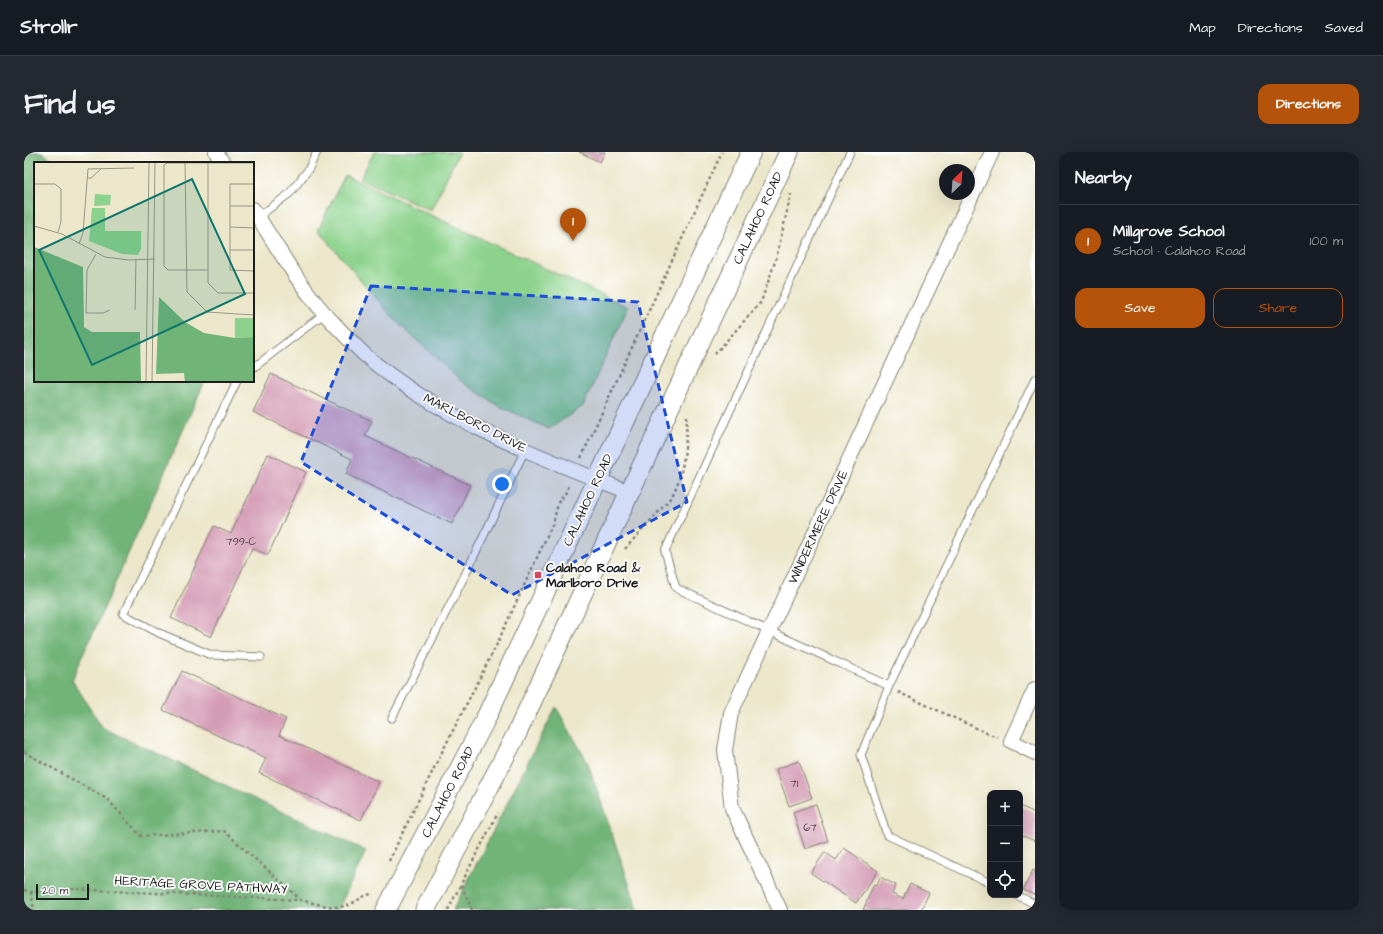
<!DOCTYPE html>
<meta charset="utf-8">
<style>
:root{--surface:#171b24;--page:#242831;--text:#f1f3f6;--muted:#9ea1a6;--line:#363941;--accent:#b45309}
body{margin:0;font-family:"Architects Daughter",sans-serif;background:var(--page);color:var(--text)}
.controls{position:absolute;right:12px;bottom:12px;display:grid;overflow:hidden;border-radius:8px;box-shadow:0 4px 16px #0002}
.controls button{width:36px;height:36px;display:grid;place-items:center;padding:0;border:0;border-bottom:1px solid var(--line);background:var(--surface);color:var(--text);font:20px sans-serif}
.compass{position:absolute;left:915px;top:12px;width:36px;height:36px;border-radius:50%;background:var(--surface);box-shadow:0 4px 16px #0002;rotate:25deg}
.scale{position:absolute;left:12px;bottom:10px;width:53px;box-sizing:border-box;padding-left:4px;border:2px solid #1c1c1c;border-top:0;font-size:11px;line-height:14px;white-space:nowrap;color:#1c1c1c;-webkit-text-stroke:3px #fff;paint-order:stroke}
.you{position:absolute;left:478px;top:332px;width:14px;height:14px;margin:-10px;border:3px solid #fff;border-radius:50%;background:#1a73e8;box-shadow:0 0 0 6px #1a73e833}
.badge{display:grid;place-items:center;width:26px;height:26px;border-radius:50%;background:var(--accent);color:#fff;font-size:13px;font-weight:700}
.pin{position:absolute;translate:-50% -33px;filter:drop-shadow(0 1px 2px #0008)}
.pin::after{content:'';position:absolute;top:21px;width:14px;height:12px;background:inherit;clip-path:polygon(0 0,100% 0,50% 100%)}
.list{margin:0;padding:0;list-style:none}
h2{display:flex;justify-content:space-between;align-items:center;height:52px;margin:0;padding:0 16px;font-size:17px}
h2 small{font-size:13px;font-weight:400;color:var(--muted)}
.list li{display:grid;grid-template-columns:26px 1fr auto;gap:12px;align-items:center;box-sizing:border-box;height:72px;padding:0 16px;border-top:1px solid var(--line)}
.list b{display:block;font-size:15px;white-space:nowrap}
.list p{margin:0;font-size:13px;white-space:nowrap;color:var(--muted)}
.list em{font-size:13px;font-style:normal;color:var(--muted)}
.actions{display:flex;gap:8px;padding:12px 16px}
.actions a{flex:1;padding:9px 0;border:1px solid var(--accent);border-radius:12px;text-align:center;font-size:14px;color:var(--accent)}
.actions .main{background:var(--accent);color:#fff}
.icon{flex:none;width:22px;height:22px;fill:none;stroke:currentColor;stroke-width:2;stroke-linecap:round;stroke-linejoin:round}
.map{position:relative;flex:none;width:1011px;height:758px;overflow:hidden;border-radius:12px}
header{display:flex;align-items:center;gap:24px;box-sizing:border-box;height:56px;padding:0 20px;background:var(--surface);border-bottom:1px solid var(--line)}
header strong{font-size:19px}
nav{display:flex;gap:22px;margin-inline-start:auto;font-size:14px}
.intro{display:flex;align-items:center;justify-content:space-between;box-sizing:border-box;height:96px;padding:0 24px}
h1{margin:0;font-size:28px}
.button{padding:10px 18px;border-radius:12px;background:var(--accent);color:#fff;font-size:14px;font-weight:700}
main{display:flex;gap:24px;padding:0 24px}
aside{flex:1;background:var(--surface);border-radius:12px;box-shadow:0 4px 16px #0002}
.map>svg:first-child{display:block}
.green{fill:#8cd28c;stroke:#547754}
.forest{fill:#71b478;stroke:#46684a}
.building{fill:#d49db5}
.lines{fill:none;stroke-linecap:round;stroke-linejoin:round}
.lane-casing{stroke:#848274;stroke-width:9}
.street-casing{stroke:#848274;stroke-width:16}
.secondary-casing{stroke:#848274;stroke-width:21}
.path{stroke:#848274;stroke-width:2.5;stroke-dasharray:3 3;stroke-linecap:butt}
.lane{stroke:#fff;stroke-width:7}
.street{stroke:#fff;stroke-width:14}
.secondary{stroke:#fff;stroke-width:19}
.marked{fill:#1d4ed8;fill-opacity:0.2;stroke:#1d4ed8;stroke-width:3;stroke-dasharray:8 5;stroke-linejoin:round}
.poi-dot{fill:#d1495b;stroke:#fff;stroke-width:1.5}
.labels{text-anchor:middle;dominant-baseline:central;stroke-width:3.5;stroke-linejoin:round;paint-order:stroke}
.number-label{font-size:11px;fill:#4a3c42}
.street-label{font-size:13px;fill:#1c1c1c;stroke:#fff}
.poi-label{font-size:13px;font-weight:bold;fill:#1c1c1c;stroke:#fff;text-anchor:start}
.inset-road{fill:none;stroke:#999685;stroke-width:1}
.view{fill:#0f766e;fill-opacity:0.15;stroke:#0f766e;stroke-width:2}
.inset-edge{fill:none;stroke:#1c1c1c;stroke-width:2}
</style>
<header>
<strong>Strollr</strong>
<nav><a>Map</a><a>Directions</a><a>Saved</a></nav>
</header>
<div class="intro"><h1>Find us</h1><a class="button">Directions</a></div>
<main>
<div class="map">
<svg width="1011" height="758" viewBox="0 0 1011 758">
<rect width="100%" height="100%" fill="#fff"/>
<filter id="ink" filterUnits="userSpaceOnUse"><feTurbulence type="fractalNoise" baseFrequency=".025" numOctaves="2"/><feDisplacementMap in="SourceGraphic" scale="8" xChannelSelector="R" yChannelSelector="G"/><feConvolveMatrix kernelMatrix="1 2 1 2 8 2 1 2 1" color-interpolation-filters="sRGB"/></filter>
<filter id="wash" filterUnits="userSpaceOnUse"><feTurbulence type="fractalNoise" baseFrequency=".012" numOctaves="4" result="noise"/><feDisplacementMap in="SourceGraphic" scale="16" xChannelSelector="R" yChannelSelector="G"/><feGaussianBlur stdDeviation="0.9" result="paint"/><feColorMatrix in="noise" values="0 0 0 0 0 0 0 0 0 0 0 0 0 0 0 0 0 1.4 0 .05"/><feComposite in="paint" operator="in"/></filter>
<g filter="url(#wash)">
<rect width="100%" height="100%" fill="#ece7cb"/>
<!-- green -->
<path class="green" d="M350 0H435L407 58 336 27Z
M321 23 604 155 559 254 525 277 475 254 438 230 371 168 294 78Z"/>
<!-- forest -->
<path class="forest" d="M0 0H18L32 11H11V229H181L48 528 79 576 342 699 314 758H0Z
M532 555 563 609 614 758H429Z"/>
<g id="blocks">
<!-- building -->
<path class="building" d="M555 0H581L576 10Z
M247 222 348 269 341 284 446 333 428 372 322 322 328 307 229 260Z
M244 302 282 320 244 403 228 396 187 485 147 466 190 374 207 382Z
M158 519 262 567 255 583 355 630 337 668 235 621 242 606 139 558Z
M775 609 788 646 765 654 752 617Z
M792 652 804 689 781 697 769 660Z
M996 654 1011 661V689L996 682Z
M820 696 854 719 832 751 787 721 801 700 812 708Z
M1009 718 1011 719V743L999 738Z
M856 725 872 733 868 742 879 747 886 732 905 741 897 758H839L850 732 853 733Z"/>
</g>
</g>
<g filter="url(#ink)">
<use href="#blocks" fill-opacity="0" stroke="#848274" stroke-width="1"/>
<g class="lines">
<!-- lane casing -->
<g class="lane-casing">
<path id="lane" d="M826 0 641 399 652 436 865 534
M234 65 265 42 284 18 293 0
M229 216 301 161
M213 229 99 462 135 481 187 503 237 505
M368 566 439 427 501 298
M966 731 863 683 837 603 865 534 1011 227
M992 743 1011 752"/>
</g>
<!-- street casing -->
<g class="street-casing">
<path id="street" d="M192 0 199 11
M229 57C252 93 273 130 301 162 313 175 328 191 341 203 415 267 515 305 605 340
M1011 537 987 589 1011 601
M756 758 708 656 701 598 707 561 968 0"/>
</g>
<!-- secondary casing -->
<g class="secondary-casing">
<path id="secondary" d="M362 758 460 570 727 0
M401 758 492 583 765 0"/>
</g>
<!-- path -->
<path class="path" d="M691 202 737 150 752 107 767 42
M557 306 698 0
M601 397C613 383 626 370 638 356 641 352 645 348 648 344 661 319 662 290 663 262
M874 540 965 582 973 585
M0 600 83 647 117 684 200 679 276 747
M365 709 412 612 473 492 529 371 535 348 540 344 546 332
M0 738 7 740 49 737 276 748C291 751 310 758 325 753 334 749 340 742 350 742
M7 740 10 758
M424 758 437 732
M448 758 437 732 474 661"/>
<!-- lane -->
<use href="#lane" class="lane"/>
<!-- street -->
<use href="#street" class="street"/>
<!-- secondary -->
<use href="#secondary" class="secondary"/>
</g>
</g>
<!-- marked area -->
<path class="marked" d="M347 134 614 150 663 350 488 443 277 310Z"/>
<!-- markers -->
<rect class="poi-dot" x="510" y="419" width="8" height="8" rx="2"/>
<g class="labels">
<!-- number labels -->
<g class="number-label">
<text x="217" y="389">799-C</text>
<text x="770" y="631">71</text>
<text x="786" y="675">67</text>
</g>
<!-- street labels -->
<g class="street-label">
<text transform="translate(734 66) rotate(-65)">CALAHOO ROAD</text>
<text transform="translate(451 271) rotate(27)">MARLBORO DRIVE</text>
<text transform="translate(564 348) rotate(-65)">CALAHOO ROAD</text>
<text transform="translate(794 375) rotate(-65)">WINDERMERE DRIVE</text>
<text transform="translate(424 640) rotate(-63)">CALAHOO ROAD</text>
<text transform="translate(177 733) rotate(3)">HERITAGE GROVE PATHWAY</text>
</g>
<!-- poi labels -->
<g class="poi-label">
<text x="522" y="416">Calahoo Road &amp;<tspan x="522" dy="15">Marlboro Drive</tspan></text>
</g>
</g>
<!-- overview -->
<g transform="translate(10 10)">
<rect width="220" height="220" fill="#ece7cb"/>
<path d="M61 32 77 33 76 43 60 44ZM58 46H71V69H62H107V87L104 93 88 92 55 79ZM201 156H220V175L201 176Z" fill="#8cd28c"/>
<path d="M0 85 49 105 50 165 58 170H106L107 220H0ZM125 135 151 160 170 171 201 176 220 175V220H151L150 211 122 212Z" fill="#71b478"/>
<path class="inset-road" d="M0 0H80M151 0 153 130 173 150 220 153M174 1V121L184 131H220M53 16H57L67 7M0 22H21L27 27V60L24 70M220 22H196V108L220 109M196 44H220M0 64 28 72 71 95 95 98 121 97M196 65 220 66M45 82 49 71 54 7 100 6M196 88H220M62 92 53 108 52 151H69L76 148M174 108H134L130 104V3L133 1H220M101 148 102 98M112 220 115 0M118 220 121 0"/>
<path class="view" d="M158 17 211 132 58 203 5 88Z"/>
<rect width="220" height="220" class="inset-edge"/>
</g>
</svg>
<div class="controls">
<button>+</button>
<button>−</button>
<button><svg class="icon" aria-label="locate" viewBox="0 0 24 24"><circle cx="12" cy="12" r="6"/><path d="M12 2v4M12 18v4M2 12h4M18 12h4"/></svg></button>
</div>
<svg class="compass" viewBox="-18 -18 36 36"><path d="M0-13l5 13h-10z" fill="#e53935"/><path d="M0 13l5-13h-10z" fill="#9ea1a6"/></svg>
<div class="scale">20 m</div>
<div class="you"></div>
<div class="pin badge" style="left:549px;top:89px">1</div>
</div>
<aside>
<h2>Nearby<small></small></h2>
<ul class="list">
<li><span class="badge">1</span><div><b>Millgrove School</b><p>School · Calahoo Road</p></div><em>100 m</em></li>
</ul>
<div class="actions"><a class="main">Save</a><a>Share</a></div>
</aside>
</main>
